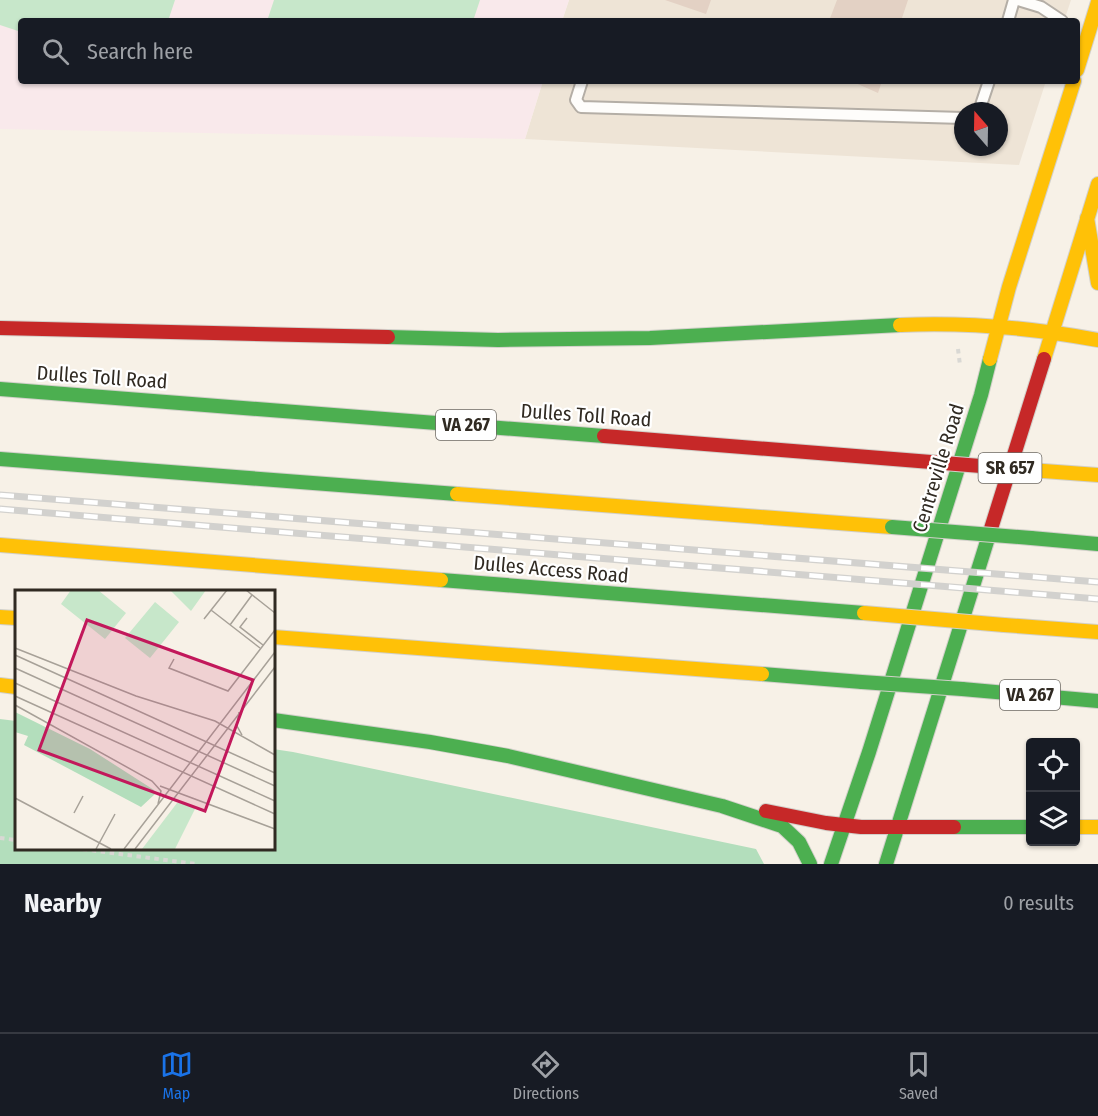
<!DOCTYPE html>
<style>
:root{--surface:#171b24;--page:#20242c;--text:#f1f3f6;--muted:#9ea1a6;--line:#363941;--accent:#1a73e8}
body{margin:0;font-family:"Fira Sans Condensed",sans-serif;background:var(--page);color:var(--text)}
.controls{position:absolute;right:18px;bottom:18px;display:grid;overflow:hidden;border-radius:6px;box-shadow:0 2px 4px #0004}
.controls button{width:54px;height:54px;display:grid;place-items:center;padding:0;border:0;border-bottom:2px solid var(--line);background:var(--surface);color:var(--text);font:30px sans-serif}
.compass{position:absolute;left:954px;top:102px;width:54px;height:54px;border-radius:50%;background:var(--surface);box-shadow:0 2px 4px #0004;rotate:340deg}
.list{margin:0;padding:0;list-style:none}
h2{display:flex;justify-content:space-between;align-items:center;height:78px;margin:0;padding:0 24px;font-size:26px}
h2 small{font-size:20px;font-weight:400;color:var(--muted)}
.icon{flex:none;width:33px;height:33px;fill:none;stroke:currentColor;stroke-width:2;stroke-linecap:round;stroke-linejoin:round}
.map{position:relative;flex:none;width:1098px;height:864px;overflow:hidden}
.search{position:absolute;background:var(--surface);box-shadow:0 2px 4px #0004;left:18px;right:18px;top:18px;height:66px;display:flex;align-items:center;gap:15px;box-sizing:border-box;padding:0 21px;border-radius:6px;color:var(--muted);font-size:22px}
.sheet{height:168px;background:var(--surface)}
nav{display:flex;justify-content:space-around;align-items:center;box-sizing:border-box;height:84px;border-top:2px solid var(--line);background:var(--surface);font-size:16px;color:var(--muted)}
nav a{display:grid;justify-items:center;gap:3px}
nav .on{color:var(--accent)}
.map>svg:first-child{display:block}
.commercial{fill:#eee4d6;fill-rule:evenodd}
.education{fill:#f9e9eb}
.green{fill:#c7e7ca}
.forest{fill:#b3debc}
.building{fill:#e3d1c4}
.lines{fill:none;stroke-linecap:round;stroke-linejoin:round}
.lane-casing{stroke:#b4aea6;stroke-width:14}
.fast-casing{stroke:#d2d0ca;stroke-width:16}
.slow-casing{stroke:#d2d0ca;stroke-width:16}
.jam-casing{stroke:#d2d0ca;stroke-width:16}
.path{stroke:#d9d8d4;stroke-width:4;stroke-dasharray:4.5 4.5;stroke-linecap:butt}
.lane{stroke:#fefdfb;stroke-width:10}
.fast{stroke:#4caf50;stroke-width:14}
.slow{stroke:#ffc107;stroke-width:14}
.jam{stroke:#c62828;stroke-width:14}
.rail-casing{stroke:#d2d1ce;stroke-width:7}
.rail{stroke:#fff;stroke-width:4.5;stroke-dasharray:14;stroke-linecap:butt}
.fast-bridge-casing{stroke:#d2d0ca;stroke-width:16;stroke-linecap:butt}
.slow-bridge-casing{stroke:#d2d0ca;stroke-width:16;stroke-linecap:butt}
.jam-bridge-casing{stroke:#d2d0ca;stroke-width:16;stroke-linecap:butt}
.fast-bridge{stroke:#4caf50;stroke-width:14}
.slow-bridge{stroke:#ffc107;stroke-width:14}
.jam-bridge{stroke:#c62828;stroke-width:14}
.labels{text-anchor:middle;dominant-baseline:central;stroke-width:4.5;stroke-linejoin:round;paint-order:stroke}
.shield{fill:#fff;stroke:#6e6a64;stroke-width:1.5}
.shield-label{font-size:18px;font-weight:bold;fill:#302a22}
.street-label{font-size:20px;fill:#302a22;stroke:#fff}
.inset-road{fill:none;stroke:#a7a198;stroke-width:1.5}
.view{fill:#c2185b;fill-opacity:0.15;stroke:#c2185b;stroke-width:3}
.inset-edge{fill:none;stroke:#302a22;stroke-width:3}
</style>
<div class="map">
<svg width="1098" height="864" viewBox="0 0 1098 864">
<rect width="100%" height="100%" fill="#f7f1e7"/>
<!-- commercial -->
<path class="commercial" d="M569 0H1071L1064 21H562Z
M543 81H1046L1019 165 525 139ZM963 111H999V147H963Z"/>
<!-- education -->
<path class="education" d="M0 0H569L562 21H21V81H543L525 139 0 129Z"/>
<!-- green -->
<path class="green" d="M0 0H175L168 21H21V32L0 25Z
M274 0H480L473 21H267Z"/>
<!-- forest -->
<path class="forest" d="M0 719 16 721V848H273V749L293 752 756 849 764 864H0Z"/>
<!-- building -->
<path class="building" d="M665 0H711L706 14Z
M837 0H908L901 21H829Z
M851 81H882L878 93Z"/>
<g class="lines">
<!-- lane casing -->
<g class="lane-casing">
<path id="lane" d="M1018 0 1041 7 1062 21
M1008 21 1014 0
M582 81 576 100 581 107 963 118
M979 111 989 81"/>
</g>
<!-- fast casing -->
<g class="fast-casing">
<path id="fast" d="M388 337 498 340 650 338 900 325
M0 389 604 436
M0 459 457 494
M1031 538 1098 544
M441 580 864 613
M762 674 862 682
M962 689 1098 701
M273 720 430 742 508 756 722 806 782 826 799 842 810 864
M954 827H1030
M831 864 869 752 981 395 990 359
M886 864 989 535"/>
</g>
<!-- slow casing -->
<g class="slow-casing">
<path id="slow" d="M1077 70 1098 2
M1087 218 1098 283
M900 325C967 322 1033 328 1098 340
M990 359 1009 287 1074 81
M1044 359 1098 184
M1030 470 1098 475
M457 494 892 527
M0 545 441 580
M0 617 16 618
M1004 625 1098 632
M273 637 762 674
M0 685 16 687
M1076 827H1098"/>
</g>
<!-- jam casing -->
<g class="jam-casing">
<path id="jam" d="M0 328 388 337
M604 436 931 462
M989 535 1044 359
M766 811 826 823 861 827H954"/>
</g>
<!-- path -->
<path class="path" d="M958 349 960 365
M0 838 16 840
M74 848 196 864"/>
<!-- lane -->
<use href="#lane" class="lane"/>
<!-- fast -->
<use href="#fast" class="fast"/>
<!-- slow -->
<use href="#slow" class="slow"/>
<!-- jam -->
<use href="#jam" class="jam"/>
<!-- rail casing -->
<g class="rail-casing">
<path id="rail" d="M0 495 1098 582
M0 509 1098 599"/>
</g>
<!-- rail -->
<use href="#rail" class="rail"/>
<!-- fast-bridge casing -->
<g class="fast-bridge-casing">
<path id="fast-bridge" d="M892 527 1031 538
M862 682 962 689"/>
</g>
<!-- slow-bridge casing -->
<g class="slow-bridge-casing">
<path id="slow-bridge" d="M864 613 1004 625"/>
</g>
<!-- jam-bridge casing -->
<g class="jam-bridge-casing">
<path id="jam-bridge" d="M931 462 1030 470"/>
</g>
<!-- fast-bridge -->
<use href="#fast-bridge" class="fast-bridge"/>
<!-- slow-bridge -->
<use href="#slow-bridge" class="slow-bridge"/>
<!-- jam-bridge -->
<use href="#jam-bridge" class="jam-bridge"/>
</g>
<g class="labels">
<!-- shield labels -->
<g class="shield">
<rect x="436" y="410" width="60" height="30" rx="4.5"/>
<rect x="978.5" y="453" width="63" height="30" rx="4.5"/>
<rect x="1000" y="680" width="60" height="30" rx="4.5"/>
</g>
<g class="shield-label">
<text x="466" y="425">VA 267</text>
<text x="1010" y="468">SR 657</text>
<text x="1030" y="695">VA 267</text>
</g>
<!-- street labels -->
<g class="street-label">
<text transform="translate(102 377) rotate(4)">Dulles Toll Road</text>
<text transform="translate(586 415) rotate(4)">Dulles Toll Road</text>
<text transform="translate(938 468) rotate(-73)">Centreville Road</text>
<text transform="translate(551 569) rotate(5)">Dulles Access Road</text>
</g>
</g>
<!-- overview -->
<g transform="translate(15 590)">
<rect width="260" height="260" fill="#f7f1e7"/>
<path d="M56 0H83L111 23 90 49 46 14ZM155 0H191L176 21ZM140 12 164 32 135 68 110 48ZM168 212 180 219 160 259H127L162 213Z" fill="#c7e7ca"/>
<path d="M0 122 75 159 139 200 140 204 126 217 9 155 13 146 0 142Z" fill="#b3debc"/>
<path class="inset-road" d="M231 0 260 23M196 20 245 58M232 28 225 37 248 55M189 29 212 0M215 35 237 5M0 58 121 106 200 131 260 165M0 65 260 183M159 69 154 78 213 101 260 40M0 78 260 196M0 93 260 211M0 106 260 224M0 115 137 191 146 201 143 214M224 122 222 136 227 145M145 196 260 239M0 208 96 259M59 223 68 206M81 259 100 224M109 259 260 62M120 259 260 77"/>
<path class="view" d="M72 30 238 90 190 221 24 160Z"/>
<rect width="260" height="260" class="inset-edge"/>
</g>
</svg>
<div class="controls">
<button><svg class="icon" aria-label="locate" viewBox="0 0 24 24"><circle cx="12" cy="12" r="6"/><path d="M12 2v4M12 18v4M2 12h4M18 12h4"/></svg></button>
<button><svg class="icon" aria-label="layers" viewBox="0 0 24 24"><path d="M12 4l9 5-9 5-9-5zM3 14l9 5 9-5"/></svg></button>
</div>
<svg class="compass" viewBox="-18 -18 36 36"><path d="M0-13l5 13h-10z" fill="#e53935"/><path d="M0 13l5-13h-10z" fill="#9ea1a6"/></svg>
<div class="search"><svg class="icon" aria-label="search" viewBox="0 0 24 24"><circle cx="10" cy="10" r="6"/><path d="M15 15l6 6"/></svg>Search here</div>
</div>
<section class="sheet">
<h2>Nearby<small>0 results</small></h2>
<ul class="list">
</ul>
</section>
<nav>
<a class="on"><svg class="icon" aria-label="map" viewBox="0 0 24 24"><path d="M3 6l6-2 6 2 6-2v14l-6 2-6-2-6 2zM9 4v14M15 6v14"/></svg>Map</a>
<a><svg class="icon" aria-label="directions" viewBox="0 0 24 24"><path d="M12 3l9 9-9 9-9-9zM9 14v-3h6M13 9l2 2-2 2"/></svg>Directions</a>
<a><svg class="icon" aria-label="saved" viewBox="0 0 24 24"><path d="M7 4h10v16l-5-4-5 4z"/></svg>Saved</a>
</nav>
